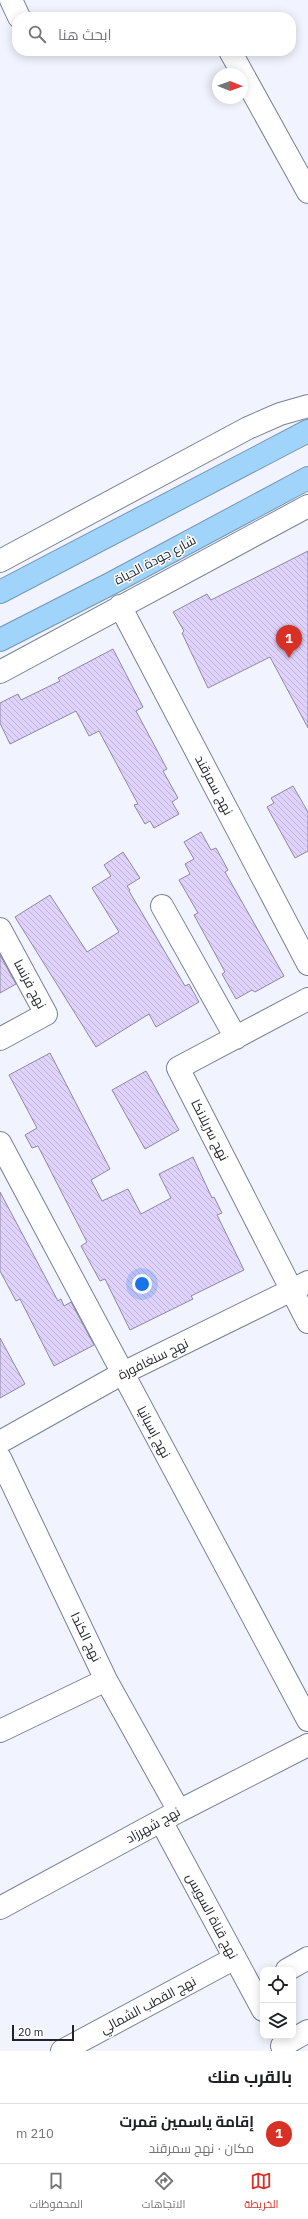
<!DOCTYPE html>
<html lang="ar">
<meta charset="utf-8">
<style>
:root{--surface:#fff;--page:#f6f6f6;--text:#202124;--muted:#757577;--line:#e0e0e0;--accent:#d93025}
body{margin:0;font-family:"IBM Plex Sans",Cairo,sans-serif;background:var(--page);color:var(--text);direction:rtl}
.controls{position:absolute;right:12px;bottom:12px;display:grid;overflow:hidden;border-radius:8px;box-shadow:0 2px 10px #0003}
.controls button{width:36px;height:36px;display:grid;place-items:center;padding:0;border:0;border-bottom:1px solid var(--line);background:var(--surface);color:var(--text);font:20px sans-serif}
.compass{position:absolute;left:212px;top:68px;width:36px;height:36px;border-radius:50%;background:var(--surface);box-shadow:0 2px 10px #0003;rotate:91deg}
.scale{position:absolute;left:12px;bottom:10px;width:62px;box-sizing:border-box;padding-left:4px;border:2px solid #21242d;border-top:0;font-size:11px;line-height:14px;white-space:nowrap;color:#21242d;-webkit-text-stroke:3px #fff;paint-order:stroke}
.you{position:absolute;left:142px;top:1284px;width:14px;height:14px;margin:-10px;border:3px solid #fff;border-radius:50%;background:#1a73e8;box-shadow:0 0 0 6px #1a73e833}
.badge{display:grid;place-items:center;width:26px;height:26px;border-radius:50%;background:var(--accent);color:#fff;font-size:13px;font-weight:700}
.pin{position:absolute;translate:-50% -33px;filter:drop-shadow(0 1px 2px #0008)}
.pin::after{content:'';position:absolute;top:21px;width:14px;height:12px;background:inherit;clip-path:polygon(0 0,100% 0,50% 100%)}
.list{margin:0;padding:0;list-style:none}
h2{display:flex;justify-content:space-between;align-items:center;height:52px;margin:0;padding:0 16px;font-size:17px}
h2 small{font-size:13px;font-weight:400;color:var(--muted)}
.list li{display:grid;grid-template-columns:26px 1fr auto;gap:12px;align-items:center;box-sizing:border-box;height:60px;padding:0 16px;border-top:1px solid var(--line)}
.list b{display:block;font-size:15px;white-space:nowrap}
.list p{margin:0;font-size:13px;white-space:nowrap;color:var(--muted)}
.list em{font-size:13px;font-style:normal;color:var(--muted)}
.icon{flex:none;width:22px;height:22px;fill:none;stroke:currentColor;stroke-width:2;stroke-linecap:round;stroke-linejoin:round}
.map{position:relative;flex:none;width:308px;height:2051px;overflow:hidden;direction:ltr}
.search{position:absolute;background:var(--surface);box-shadow:0 2px 10px #0003;left:12px;right:12px;top:12px;height:44px;display:flex;align-items:center;gap:10px;box-sizing:border-box;padding:0 14px;border-radius:16px;color:var(--muted);font-size:15px}
.sheet{height:112px;background:var(--surface)}
nav{display:flex;justify-content:space-around;align-items:center;box-sizing:border-box;height:56px;border-top:1px solid var(--line);background:var(--surface);font-size:11px;color:var(--muted)}
nav a{display:grid;justify-items:center;gap:2px}
nav .on{color:var(--accent)}
.map>svg:first-child{display:block}
.building{fill:url(#building-back-hatch);stroke:#8f889f}
.lines{fill:none;stroke-linecap:round;stroke-linejoin:round}
.street-casing{stroke:#798197;stroke-width:24}
.highway-casing{stroke:#7496b3;stroke-width:24}
.street{stroke:#fff;stroke-width:22}
.highway{stroke:#a0d4fb;stroke-width:22}
.labels{text-anchor:middle;dominant-baseline:central;stroke-width:3;stroke-linejoin:round;paint-order:stroke}
.street-label{font-size:13px;fill:#21242d;stroke:#fff}
</style>
<div class="map">
<svg width="308" height="2051" viewBox="0 0 308 2051">
<defs>
<pattern id="building-back-hatch" width="6" height="6" patternUnits="userSpaceOnUse"><rect width="6" height="6" fill="#dfd3fd"/><path d="M-1 5l2 2M0 0l6 6M5-1l2 2" fill="none" stroke="#bfb5d9"/></pattern>
</defs>
<rect width="100%" height="100%" fill="#f1f4fe"/>
<!-- building -->
<path class="building" d="M308 551V728L270 657 208 688 182 633 184 631 173 612 207 594 211 600Z
M113 649 143 707 136 711 167 769 163 771 178 798 172 802 179 814 154 828 150 821 145 824 134 805 138 804 99 731 89 736 76 711 10 744 0 723V703L18 694 21 700 60 681 58 678Z
M293 786 308 812V851L295 858 267 807 274 803 271 798Z
M201 832 211 850 216 848 228 870 225 872 284 976 255 992 252 990 236 999 222 974 225 972 194 915 198 913 179 880 190 874 185 864 194 859 184 842Z
M123 852 140 878 127 886 130 890 129 891 185 986 189 984 199 1002 156 1027 149 1014 96 1047 15 917 50 895 87 952 119 932 92 888 111 876 104 865Z
M0 955 16 984 0 993Z
M50 1053 110 1169 91 1180 102 1201 128 1189 141 1214 171 1198 159 1174 193 1157 212 1198 214 1197 222 1213 217 1215 244 1270 191 1296 193 1299 130 1330 105 1279 100 1281 81 1246 87 1242 38 1146 32 1148 25 1135 37 1128 9 1075Z
M146 1071 179 1130 145 1149 112 1090Z
M0 1192 58 1301 61 1299 64 1306 71 1302 94 1345 54 1366 20 1299 16 1301 0 1271Z
M0 1338 25 1384 0 1398Z"/>
<g class="lines">
<!-- street casing -->
<g class="street-casing">
<path id="street" d="M11 0 19 17
M230 51 308 192
M0 561 248 428 280 414 308 406
M120 606 308 964
M0 672 308 506
M162 906 236 1038
M0 929 46 1014 0 1039
M308 999 178 1068 308 1322
M0 1143 308 1720
M0 1442 123 1373 308 1282
M0 1458 106 1680 179 1811
M0 1731 106 1680
M161 1821 263 2010
M0 1908 179 1811 308 1745
M287 1970 308 1958
M282 2046 308 2031
M62 2051 235 1958"/>
</g>
<!-- highway casing -->
<g class="highway-casing">
<path id="highway" d="M0 592 308 431
M0 640 110 584 308 478"/>
</g>
<!-- street -->
<use href="#street" class="street"/>
<!-- highway -->
<use href="#highway" class="highway"/>
</g>
<g class="labels">
<!-- street labels -->
<g class="street-label">
<text transform="translate(155 560) rotate(-28)">شارع جودة الحياة</text>
<text transform="translate(214 785) rotate(62)">نهج سمرقند</text>
<text transform="translate(30 984) rotate(62)">نهج فرنسا</text>
<text transform="translate(210 1130) rotate(63)">نهج سريلانكا</text>
<text transform="translate(153 1359) rotate(-26)">نهج سنغافورة</text>
<text transform="translate(154 1432) rotate(62)">نهج إسبانيا</text>
<text transform="translate(86 1637) rotate(64)">نهج الكندا</text>
<text transform="translate(153 1825) rotate(-29)">نهج شهرزاد</text>
<text transform="translate(212 1916) rotate(62)">نهج قناة السويس</text>
<text transform="translate(148 2005) rotate(-28)">نهج القطب الشمالي</text>
</g>
</g>
</svg>
<div class="controls">
<button><svg class="icon" aria-label="locate" viewBox="0 0 24 24"><circle cx="12" cy="12" r="6"/><path d="M12 2v4M12 18v4M2 12h4M18 12h4"/></svg></button>
<button><svg class="icon" aria-label="layers" viewBox="0 0 24 24"><path d="M12 4l9 5-9 5-9-5zM3 14l9 5 9-5"/></svg></button>
</div>
<svg class="compass" viewBox="-18 -18 36 36"><path d="M0-13l5 13h-10z" fill="#e53935"/><path d="M0 13l5-13h-10z" fill="#757577"/></svg>
<div class="scale">20 m</div>
<div class="you"></div>
<div class="pin badge" style="left:289px;top:658px">1</div>
<div class="search"><svg class="icon" aria-label="search" viewBox="0 0 24 24"><circle cx="10" cy="10" r="6"/><path d="M15 15l6 6"/></svg>ابحث هنا</div>
</div>
<section class="sheet">
<h2>بالقرب منك<small></small></h2>
<ul class="list">
<li><span class="badge">1</span><div><b>إقامة ياسمين قمرت</b><p>مكان · نهج سمرقند</p></div><em>210 m</em></li>
</ul>
</section>
<nav>
<a class="on"><svg class="icon" aria-label="map" viewBox="0 0 24 24"><path d="M3 6l6-2 6 2 6-2v14l-6 2-6-2-6 2zM9 4v14M15 6v14"/></svg>الخريطة</a>
<a><svg class="icon" aria-label="directions" viewBox="0 0 24 24"><path d="M12 3l9 9-9 9-9-9zM9 14v-3h6M13 9l2 2-2 2"/></svg>الاتجاهات</a>
<a><svg class="icon" aria-label="saved" viewBox="0 0 24 24"><path d="M7 4h10v16l-5-4-5 4z"/></svg>المحفوظات</a>
</nav>
